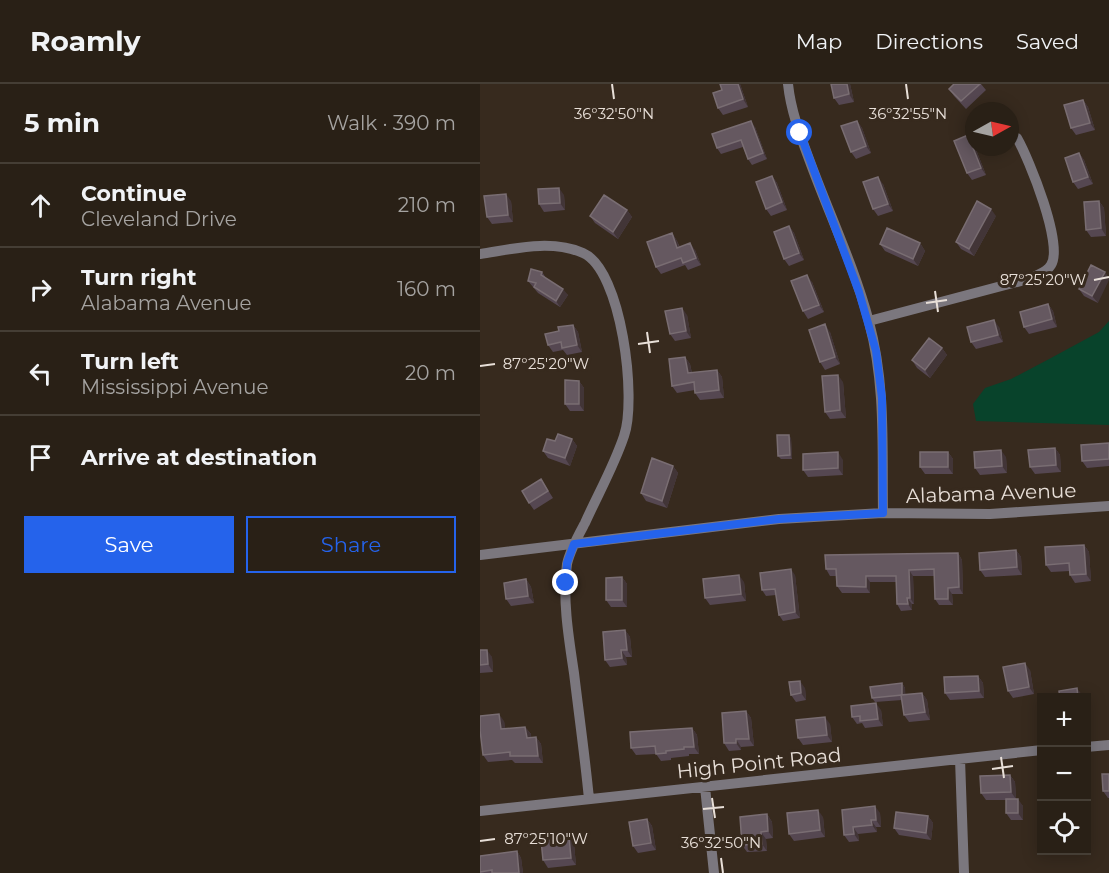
<!DOCTYPE html>
<meta charset="utf-8">
<style>
:root{--surface:#292016;--page:#31281f;--text:#f1f3f6;--muted:#a5a3a1;--line:#453e35;--accent:#2563eb}
body{margin:0;font-family:Montserrat,sans-serif;background:var(--page);color:var(--text)}
.controls{position:absolute;right:18px;bottom:18px;display:grid;overflow:hidden;border-radius:0px;box-shadow:0 3px 15px #0003}
.controls button{width:54px;height:54px;display:grid;place-items:center;padding:0;border:0;border-bottom:2px solid var(--line);background:var(--surface);color:var(--text);font:30px sans-serif}
.compass{position:absolute;left:485px;top:18px;width:54px;height:54px;border-radius:50%;background:var(--surface);box-shadow:0 3px 15px #0003;rotate:82deg}
.stop{position:absolute;width:18px;height:18px;margin:-14px;border:4px solid #2563eb;border-radius:50%;background:#fff}
.stop.end{background:#2563eb;border-color:#fff;box-shadow:0 2px 6px #0008}
.list{margin:0;padding:0;list-style:none}
h2{display:flex;justify-content:space-between;align-items:center;height:78px;margin:0;padding:0 24px;font-size:26px}
h2 small{font-size:20px;font-weight:400;color:var(--muted)}
.list li{display:grid;grid-template-columns:39px 1fr auto;gap:18px;align-items:center;box-sizing:border-box;height:84px;padding:0 24px;border-top:2px solid var(--line)}
.list b{display:block;font-size:22px;white-space:nowrap}
.list p{margin:0;font-size:20px;white-space:nowrap;color:var(--muted)}
.list em{font-size:20px;font-style:normal;color:var(--muted)}
.actions{display:flex;gap:12px;padding:18px 24px}
.actions a{flex:1;padding:14px 0;border:2px solid var(--accent);border-radius:0px;text-align:center;font-size:21px;color:var(--accent)}
.actions .main{background:var(--accent);color:#fff}
.icon{flex:none;width:33px;height:33px;fill:none;stroke:currentColor;stroke-width:2;stroke-linecap:round;stroke-linejoin:round}
.map{position:relative;flex:none;width:629px;height:789px;overflow:hidden}
header{display:flex;align-items:center;gap:36px;box-sizing:border-box;height:84px;padding:0 30px;background:var(--surface);border-bottom:2px solid var(--line)}
header strong{font-size:28px}
nav{display:flex;gap:33px;margin-inline-start:auto;font-size:21px}
main{display:flex}
aside{flex:1;background:var(--surface)}
.map>svg:first-child{display:block}
.green{fill:#08432b}
.lines{fill:none;stroke-linecap:round;stroke-linejoin:round}
.minor{stroke:#7b777e;stroke-width:10}
.wall{fill:#554751}
.shaded-wall{fill:#423537}
.building{fill:#655860;stroke:#796d72;stroke-width:1.5}
.route{stroke:#2563eb;stroke-width:8}
.ticks{fill:none;stroke:#e8dfd8;stroke-width:2}
.labels{text-anchor:middle;dominant-baseline:central;stroke-width:6;stroke-linejoin:round;paint-order:stroke}
.street-label{font-size:20px;fill:#e8dfd8;stroke:#372a1e}
.ticks-label{font-size:15px;text-anchor:middle;fill:#e8dfd8;stroke:#372a1e;stroke-width:6;stroke-linejoin:round;paint-order:stroke}
</style>
<header>
<strong>Roamly</strong>
<nav><a>Map</a><a>Directions</a><a>Saved</a></nav>
</header>
<main>
<aside>
<h2>5 min<small>Walk · 390 m</small></h2>
<ul class="list">
<li><svg class="icon" aria-label="ahead" viewBox="0 0 24 24"><path d="M12 20V5M6 11l6-6 6 6"/></svg><div><b>Continue</b><p>Cleveland Drive</p></div><em>210 m</em></li>
<li><svg class="icon" aria-label="right" viewBox="0 0 24 24"><path d="M7 20v-9h11M14 6l5 5-5 5"/></svg><div><b>Turn right</b><p>Alabama Avenue</p></div><em>160 m</em></li>
<li><svg class="icon" aria-label="left" viewBox="0 0 24 24"><path d="M17 20v-9H6M10 6l-5 5 5 5"/></svg><div><b>Turn left</b><p>Mississippi Avenue</p></div><em>20 m</em></li>
<li><svg class="icon" aria-label="arrive" viewBox="0 0 24 24"><path d="M6 21V4h12l-3 4 3 4H6"/></svg><div><b>Arrive at destination</b></div></li>
</ul>
<div class="actions"><a class="main">Save</a><a>Share</a></div>
</aside>
<div class="map">
<svg width="629" height="789" viewBox="0 0 629 789">
<rect width="100%" height="100%" fill="#372a1e"/>
<!-- green -->
<path class="green" d="M629 237V341L496 337 493 320 505 304 531 295 571 274 619 248Z"/>
<g class="lines">
<!-- minor -->
<path class="minor" d="M308 0C311 29 322 56 332 83 351 134 375 185 389 238 406 301 402 365 403 429
M0 170C33 165 71 155 103 169 142 186 157 316 144 352 134 382 118 410 105 439 98 452 90 466 87 480 82 514 89 556 94 589 99 631 105 673 109 715
M389 237 552 194C559 190 567 188 571 181 584 161 549 75 537 54
M0 471 299 435 403 429 510 430 629 422
M606 663 629 661
M480 675 484 789
M225 703 234 789
M0 727 562 666"/>
</g>
<!-- wall -->
<path class="wall" d="M260 0 268 23 243 31 238 24 242 6Z
M370 0 374 18 359 21 354 14Z
M474 0H501L506 6 486 25 474 12 469 5Z
M603 16 608 23 615 46 596 51 591 44Z
M377 37 382 44 391 69 376 75 371 68Z
M275 43 287 75 272 81 268 75 263 63 241 70 237 64Z
M488 51 493 58 506 91 492 96 487 89Z
M599 69 604 76 613 100 598 105 593 98Z
M292 92 297 99 307 126 291 132 286 125Z
M403 100 413 127 398 132 393 125Z
M84 111 85 126 64 128 59 120Z
M31 117 33 138 12 140 7 133Z
M619 117 624 124 626 152 611 153 606 146Z
M147 126 152 133 138 155 115 139 110 132Z
M516 132 494 172 481 165 476 158Z
M309 142 314 149 324 176 309 182 304 175Z
M192 149 197 157 200 163 215 166 221 181 208 186 205 181 181 190 176 183Z
M440 159 445 167 438 182 405 167 400 160Z
M611 181 618 219 604 212 599 205Z
M62 188 66 194 88 211 80 223 58 209 48 197Z
M332 198 344 228 328 235 323 227Z
M568 220 573 227 577 243 549 250 544 243Z
M207 231 211 254 195 257 190 250Z
M93 241 98 248 102 268 87 271 83 266 73 268 68 261 79 247Z
M519 243 523 258 496 265 491 258Z
M350 248 360 280 345 286 340 278Z
M462 264 467 271 450 294 437 284 432 276Z
M205 273 210 280 212 289 237 286 242 293 244 314 220 316 215 309V306L197 309 192 302Z
M99 297 104 304V327H90L85 320Z
M363 298 366 334 350 335 345 328Z
M311 354 312 375H301L298 372Z
M92 355 97 362 90 382 68 374 63 367Z
M629 359V382L607 384 602 377Z
M575 364 580 371 581 388 555 390 550 383Z
M468 368 473 375V390H445L440 383Z
M526 373 527 389 500 391 495 384Z
M363 376V391L328 393 323 386Z
M193 382 198 389 187 424 166 417 161 409Z
M61 395 73 414 54 426 49 419Z
M604 461 609 468 611 497 595 499 590 491V487L571 488 566 481Z
M536 466 541 473 542 491 505 493 500 486Z
M478 469 482 476 483 510H472L473 521H459L455 515 454 492H433L434 520H432V526L421 527 417 520 416 498H390V509H362L357 502 356 492H350L346 485Z
M315 491 320 534 303 537 299 531 296 511 286 512 282 506Z
M142 493 147 500V523H131L126 516Z
M46 495 51 503 54 519 31 522 26 515Z
M264 498 266 517 230 521 225 514Z
M145 546 150 553 152 573H146L147 581 130 583 125 576Z
M0 566 12 573 13 588 0 589Z
M550 586 554 610 533 614 528 607Z
M498 592 503 599 504 614 470 616 465 609Z
M422 599 425 604V611L442 609 447 616 450 636 429 638 424 631 422 616 395 618 392 614Z
M325 604 326 616 316 618 311 611Z
M401 626 403 642 385 644 382 639 377 640 372 633Z
M266 627 271 634 274 662 261 663V666L249 667 244 659Z
M24 637 25 645 45 643 51 650V654L56 653 61 660 63 679H35L32 676 8 678 3 671Z
M350 640 352 658 323 661 318 654Z
M212 644 217 651 219 670H209V672L191 674V676L181 677 176 670 156 671 151 664Z
M629 690V714H628L623 707Z
M530 691 535 698 536 715 543 722V736H531L526 729V716H506L501 709Z
M362 726 400 729 401 743H396L397 748 378 750 379 757 369 758 364 751Z
M287 730 292 738 293 754 286 755 287 767 267 768 262 761Z
M448 732 453 739 451 756 419 751 414 744Z
M343 733 345 753 314 757 309 750Z
M167 735 172 742 176 766 158 769 153 762Z
M89 753 94 760 96 781 68 784 63 776Z
M37 767 41 774 43 789H0V772Z"/>
<!-- shaded-wall -->
<path class="shaded-wall" d="M258 0H260L268 23 263 15Z
M367 0H370L374 18 369 10Z
M603 16 608 23 615 46 610 39Z
M271 37 275 43 287 75 283 69Z
M377 37 382 44 391 69 386 62Z
M488 51 493 58 494 63H495L506 91 501 84Z
M599 69 604 76 613 100 608 93Z
M292 92 297 99 307 126 302 118Z
M398 93 403 100 413 127 408 120Z
M79 104 84 111 85 126 80 119Z
M26 110 31 117 33 138 28 131Z
M619 117 624 124 626 152 621 144Z
M511 125 516 132 494 172 489 165Z
M147 126 152 133 138 155 133 148Z
M309 142 314 149 324 176 319 169Z
M192 149 197 157 202 171 197 164Z
M210 159 215 166 221 181 216 174Z
M440 159 445 167 438 182 433 175Z
M625 188 629 194V196L618 219 612 212Z
M327 191 332 198 344 228 339 221Z
M83 205 88 211 80 223 76 217Z
M568 220 573 227 577 243 572 235Z
M202 224 207 231 211 254 206 247Z
M514 236 519 243 523 258 518 251Z
M345 240 350 248 360 280 355 273Z
M93 241 98 248 102 268 97 261Z
M462 264 467 271 450 294 445 286Z
M205 273 210 280 213 296 208 289Z
M237 286 242 293 244 314 239 306Z
M358 291 363 298 366 334 360 326Z
M99 297 104 304V327L99 320Z
M309 351 311 354 312 375 310 371Z
M92 355 97 362 90 382 85 374Z
M575 364 580 371 581 388 576 381Z
M521 366 526 373 527 389 522 382Z
M358 368 363 376V391L358 384Z
M468 368 473 375V390L468 383Z
M193 382 198 389 187 424 182 417Z
M604 461 609 468 611 497 606 490Z
M536 466 541 473 542 491 537 483Z
M478 469 482 476 483 510 479 503Z
M311 485 315 491 320 534 315 528Z
M429 486 433 492 434 520 430 514Z
M259 491 264 498 266 517 261 510Z
M386 492 390 498V509L386 503Z
M142 493 147 500V523L142 516Z
M46 495 51 503 54 519 48 512Z
M468 504 472 510 473 521 468 515Z
M427 514 432 520V526L428 520Z
M145 546 150 553 152 573 147 566Z
M7 566 12 573 13 588 8 580Z
M141 566 146 573 147 581 142 574Z
M545 579 550 586 554 610 549 603Z
M498 592 503 599 504 614 499 607Z
M320 597 325 604 326 616 321 609Z
M422 599 425 604 426 616 422 611Z
M597 604 602 611V614H598Z
M442 609 447 616 450 636 445 628Z
M396 619 401 626 403 642 398 635Z
M266 627 271 634 274 662 269 655Z
M19 630 24 637 26 652 21 645Z
M345 633 350 640 352 658 347 651Z
M45 643 51 650 52 661 47 654Z
M212 644 217 651 219 670 214 663Z
M56 653 61 660 63 679 58 672Z
M256 655 261 663V666L256 659Z
M530 691 535 698 536 715 531 708Z
M538 715 543 722V736L538 729Z
M395 722 400 729 401 743 396 736Z
M338 726 343 733 345 753 340 746Z
M287 730 292 738 293 754 288 747Z
M448 732 453 739 451 756 446 749Z
M167 735 172 742 176 766 171 759Z
M391 736 396 743 397 748 392 741Z
M373 743 378 750 379 757 374 750Z
M281 748 286 755 287 767 282 760Z
M89 753 94 760 96 781 91 774Z
M37 767 41 774 43 789H39Z"/>
<!-- building -->
<path class="building" d="M240 0H258L263 15 238 24 233 9 242 6Z
M351 0H367L369 10 354 14Z
M474 0H500L481 17 469 5Z
M603 16 610 39 591 44 584 21Z
M271 37 283 69 268 75 261 56 237 64 232 50Z
M377 37 386 62 371 68 361 42Z
M488 51 501 84 487 89 474 57Z
M599 69 608 93 593 98 585 74Z
M292 92 302 118 286 125 276 98Z
M398 93 408 120 393 125 383 98Z
M79 104 80 119 59 120 58 105Z
M26 110 28 131 7 133 4 112Z
M124 111 147 126 133 148 110 132Z
M497 117 511 125 489 165 476 158Z
M619 117 621 144 606 146 604 118Z
M309 142 319 169 304 175 294 148Z
M407 144 440 159 433 175 400 160Z
M192 149 197 164 210 159 216 174 203 179 201 174 176 183 167 158Z
M611 181 625 188 612 212 599 205Z
M51 185 62 188 61 191 83 205 76 217 54 203 56 199 48 197Z
M327 191 339 221 323 227 311 197Z
M568 220 572 235 544 243 540 228Z
M202 224 206 247 190 250 185 227Z
M514 236 518 251 491 258 487 243Z
M345 240 355 273 340 278 329 246Z
M93 241 97 261 82 264 81 258 68 261 65 250 79 247 78 243Z
M449 254 462 264 445 286 432 276Z
M205 273 208 289 237 286 239 306 215 309 214 298 192 302 189 275Z
M358 291 360 326 345 328 342 292Z
M85 296 99 297V320H85Z
M78 350 92 355 85 374 63 367 67 355 75 357Z
M297 351H309L310 371 298 372Z
M629 359V375L602 377 601 361Z
M575 364 576 381 550 383 548 366Z
M521 366 522 382 495 384 494 368Z
M358 368V384L323 386V370Z
M440 368H468V383H440Z
M172 374 193 382 182 417 161 409Z
M61 395 68 407 49 419 42 407Z
M604 461 606 490 590 491 589 479 566 481 565 463Z
M536 466 537 483 500 486 499 469Z
M478 469 479 503 468 504V515H455L454 485 429 486 430 514H427L428 520H417L416 492H386V503L357 502 356 485H346L345 471Z
M311 485 315 528 299 531 295 505 282 506 280 489Z
M259 491 261 510 225 514 223 495Z
M142 493V516H126V494Z
M46 495 48 512 26 515 24 499Z
M145 546 147 566H141L142 574 125 576 123 548Z
M0 566H7L8 580 0 581Z
M545 579 549 603 528 607 523 583Z
M498 592 499 607 465 609 464 593Z
M320 597 321 609 311 611 309 598Z
M422 599V611L392 614 390 603Z
M597 604 598 614H580L579 607Z
M442 609 445 628 424 631 421 611Z
M396 619 398 635 380 637V632L372 633 371 622Z
M266 627 269 655H256V659H244L242 629Z
M19 630 21 645 45 643 47 654 56 653 58 672H30V668L3 671 0 646V632Z
M345 633 347 651 318 654 316 636Z
M212 644 214 663H204V665L186 667V669L176 670 175 662 151 664 150 648Z
M622 690H629V707H623Z
M530 691 531 708 501 709 500 692Z
M526 715H538V729H526Z
M395 722 396 736H391L392 741 373 743 374 750 364 751 362 726Z
M338 726 340 746 309 750 307 729Z
M416 728 448 732 446 749 414 744Z
M287 730 288 747 281 748 282 760 262 761 260 733Z
M167 735 171 759 153 762 149 738Z
M89 753 91 774 63 776 61 756Z
M37 767 39 789H12V786L0 788V772Z"/>
<g class="lines">
<!-- route -->
<path class="route" d="M86 499 87 479 94 460 299 435 403 429 402 314 396 267 379 208 320 49"/>
</g>
<!-- ticks -->
<path class="ticks" d="M132 0 134 15M426 0 428 15M614 196 629 193M455 207 458 228M446 219 467 216M167 248 170 269M158 260 179 257M0 282 15 280M521 673 524 694M512 685 533 682M232 714 235 734M223 725 244 723M0 757 15 755M241 774 243 789"/>
<g class="labels">
<!-- street labels -->
<g class="street-label">
<text transform="translate(511 409) rotate(-2)">Alabama Avenue</text>
<text transform="translate(279 679) rotate(-6)">High Point Road</text>
</g>
</g>
<g class="ticks-label">
<text x="134" y="35">36°32'50"N</text>
<text x="428" y="35">36°32'55"N</text>
<text x="563" y="201">87°25'20"W</text>
<text x="66" y="285">87°25'20"W</text>
<text x="66" y="760">87°25'10"W</text>
<text x="241" y="764">36°32'50"N</text>
</g>
</svg>
<div class="controls">
<button>+</button>
<button>−</button>
<button><svg class="icon" aria-label="locate" viewBox="0 0 24 24"><circle cx="12" cy="12" r="6"/><path d="M12 2v4M12 18v4M2 12h4M18 12h4"/></svg></button>
</div>
<svg class="compass" viewBox="-18 -18 36 36"><path d="M0-13l5 13h-10z" fill="#e53935"/><path d="M0 13l5-13h-10z" fill="#a5a3a1"/></svg>
<div class="stop" style="left:320px;top:49px"></div>
<div class="stop end" style="left:86px;top:499px"></div>
</div>
</main>
